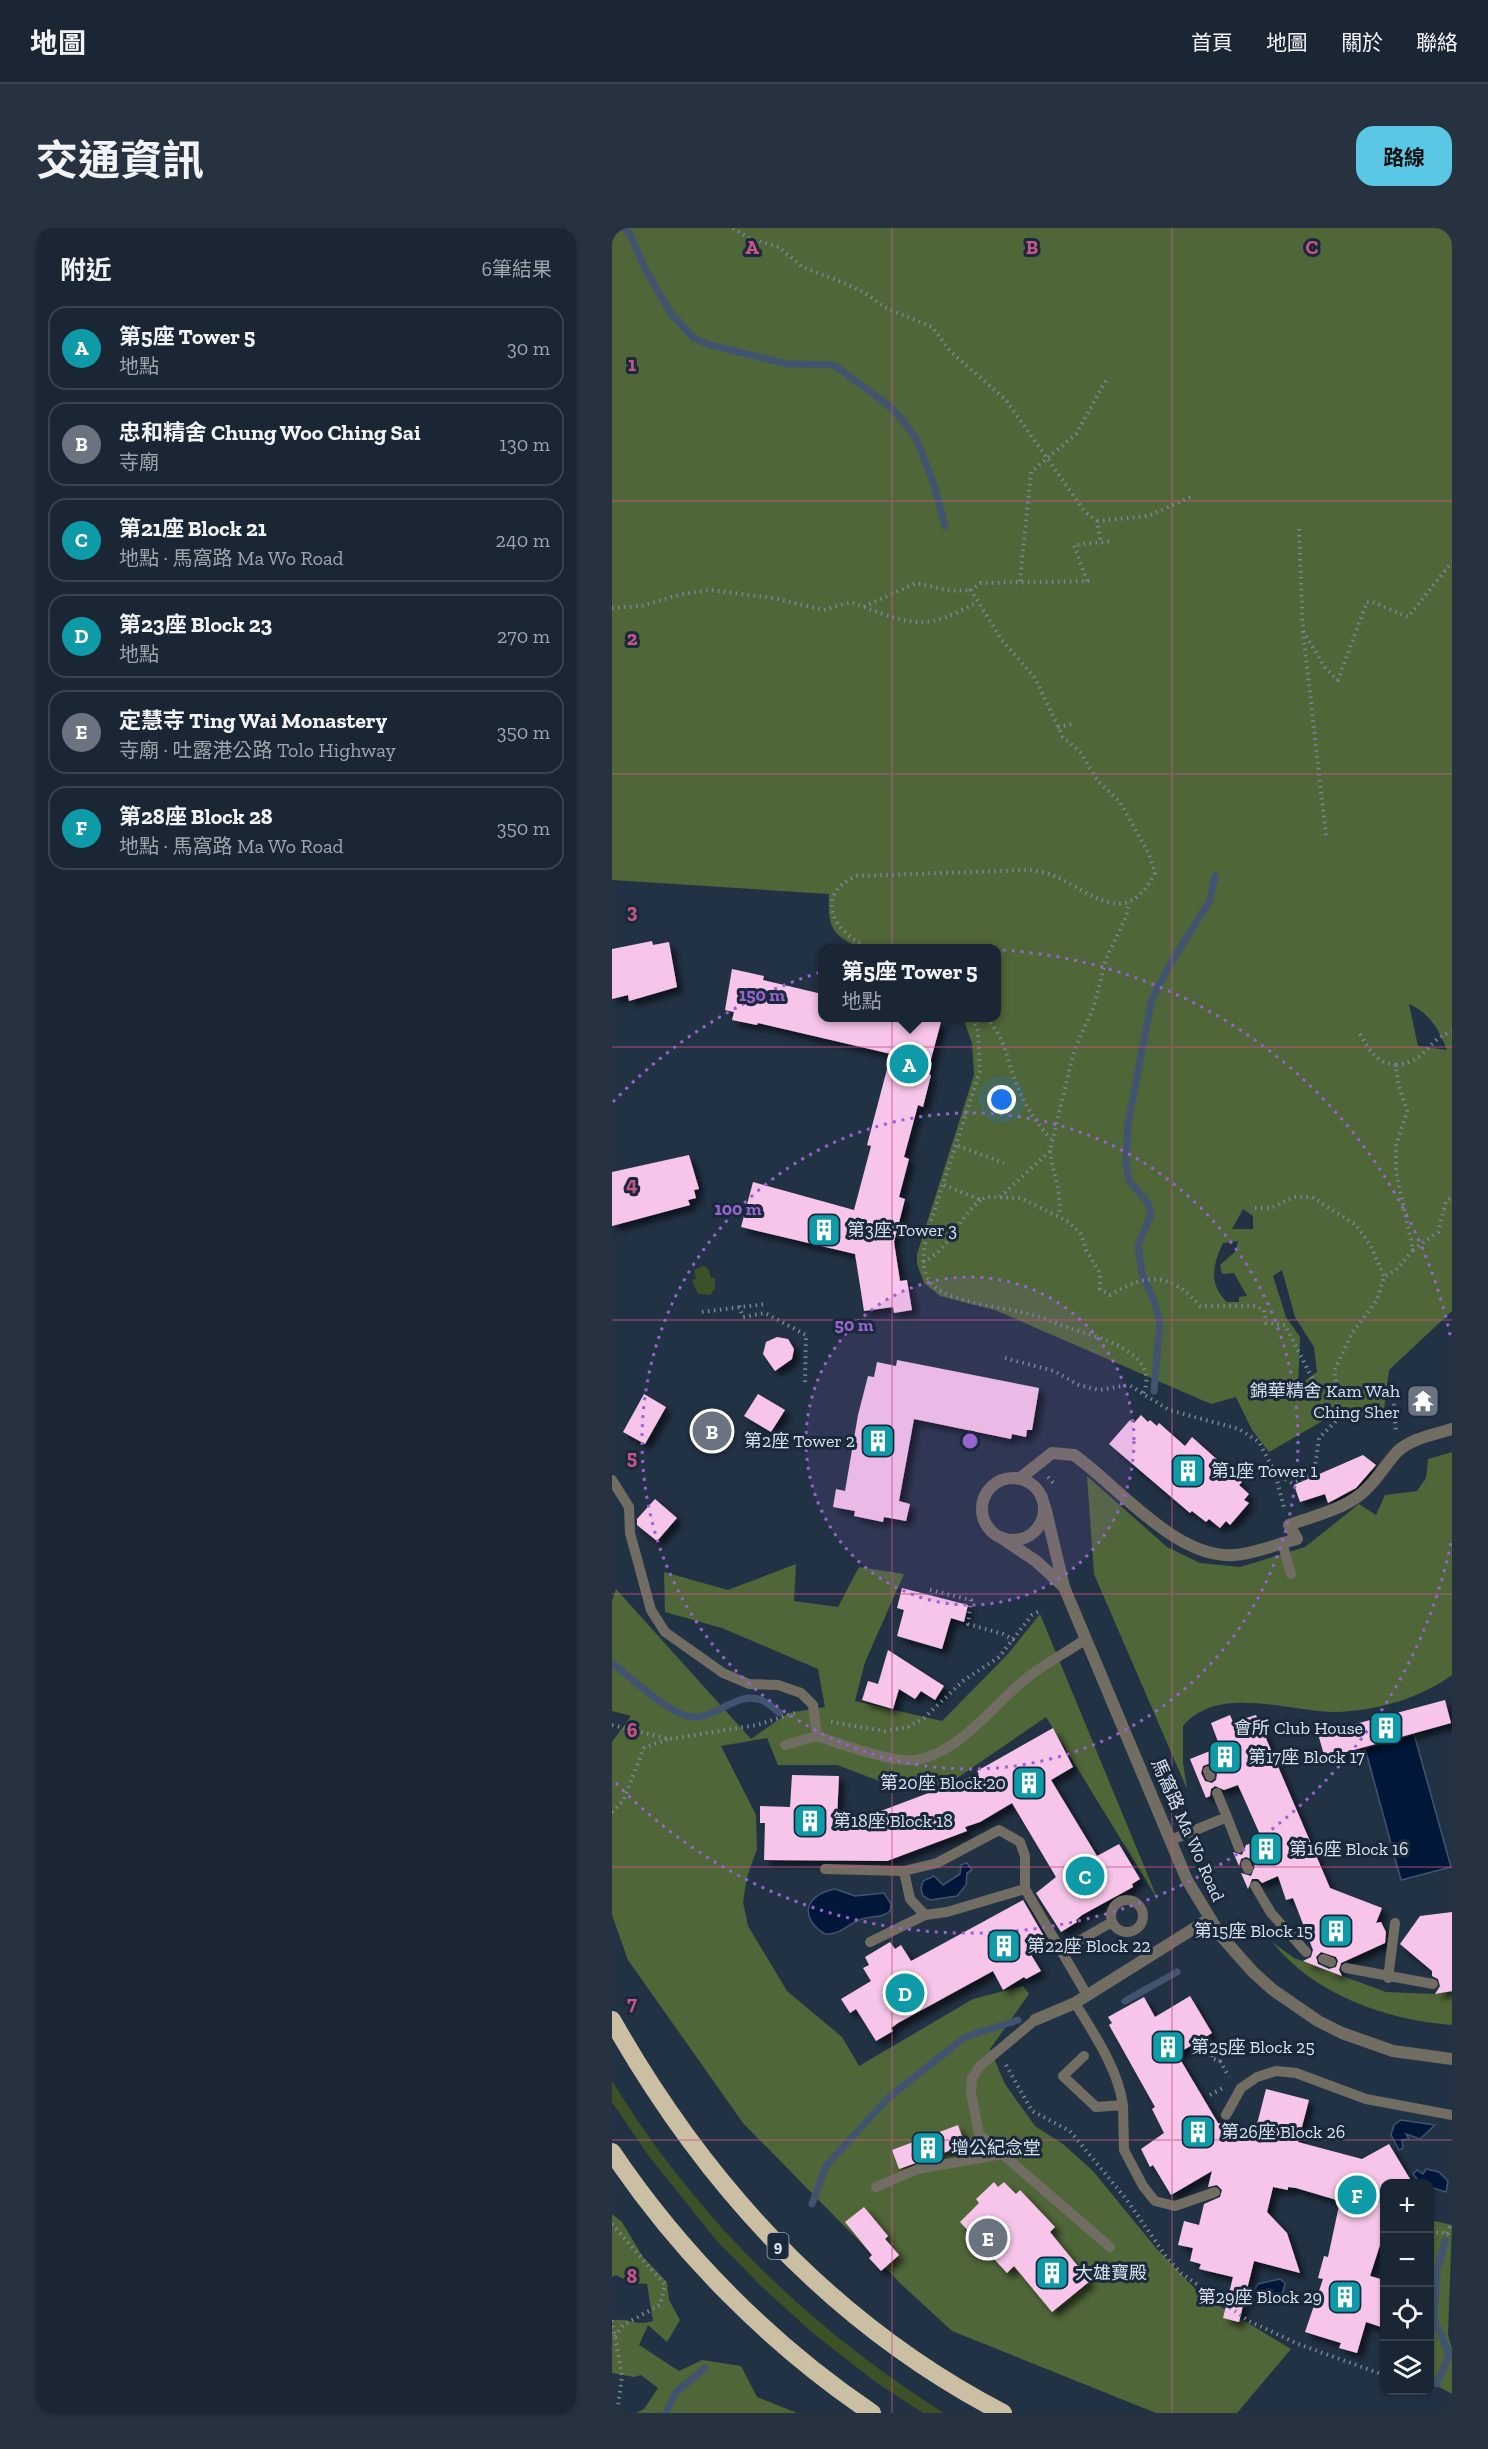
<!DOCTYPE html>
<html lang="zh-TW">
<meta charset="utf-8">
<style>
:root{--surface:#1a2634;--page:#273240;--text:#f1f3f6;--muted:#9fa5ac;--line:#38434f;--accent:#5ac8e5}
body{margin:0;font-family:"Zilla Slab","Noto Sans TC",serif;background:var(--page);color:var(--text)}
.controls{position:absolute;right:18px;bottom:18px;display:grid;overflow:hidden;border-radius:12px;box-shadow:0 2px 4px #0004}
.controls button{width:54px;height:54px;display:grid;place-items:center;padding:0;border:0;border-bottom:2px solid var(--line);background:var(--surface);color:var(--text);font:30px sans-serif}
.you{position:absolute;left:390px;top:872px;width:21px;height:21px;margin:-15px;border:4px solid #fff;border-radius:50%;background:#1a73e8;box-shadow:0 0 0 9px #1a73e833}
.badge{display:grid;place-items:center;width:39px;height:39px;border-radius:50%;background:var(--accent);color:#fff;font-size:20px;font-weight:700}
.pin{position:absolute;translate:-50% -50%;border:3px solid #fff;box-shadow:0 2px 6px #0006}
.popup{position:absolute;left:206px;top:716px;width:183px;height:78px;box-sizing:border-box;display:grid;place-content:center;border-radius:12px;background:var(--surface);filter:drop-shadow(0 2px 4px #0005);font-size:20px;white-space:nowrap;color:var(--muted)}
.popup b{font-size:22px;color:var(--text)}
.popup::after{content:'';position:absolute;left:50%;top:100%;margin-left:-12px;border:12px solid transparent;border-top-color:var(--surface)}
.list{margin:0;padding:0;list-style:none}
h2{display:flex;justify-content:space-between;align-items:center;height:78px;margin:0;padding:0 24px;font-size:26px}
h2 small{font-size:20px;font-weight:400;color:var(--muted)}
.list li{display:grid;grid-template-columns:39px 1fr auto;gap:18px;align-items:center;box-sizing:border-box;height:84px;margin:0 12px 12px;padding:0 12px;border:2px solid var(--line);border-radius:18px}
.list b{display:block;font-size:22px;white-space:nowrap}
.list p{margin:0;font-size:20px;white-space:nowrap;color:var(--muted)}
.list em{font-size:20px;font-style:normal;color:var(--muted)}
.icon{flex:none;width:33px;height:33px;fill:none;stroke:currentColor;stroke-width:2;stroke-linecap:round;stroke-linejoin:round}
.map{position:relative;flex:none;width:840px;height:2185px;overflow:hidden;border-radius:18px}
header{display:flex;align-items:center;gap:36px;box-sizing:border-box;height:84px;padding:0 30px;background:var(--surface);border-bottom:2px solid var(--line)}
header strong{font-size:28px}
nav{display:flex;gap:33px;margin-inline-start:auto;font-size:21px}
.intro{display:flex;align-items:center;justify-content:space-between;box-sizing:border-box;height:144px;padding:0 36px}
h1{margin:0;font-size:42px}
.button{padding:15px 27px;border-radius:18px;background:var(--accent);color:#111;font-size:21px;font-weight:700}
main{display:flex;gap:36px;padding:0 36px}
aside{flex:1;background:var(--surface);border-radius:18px;box-shadow:0 2px 4px #0004}
.map>svg:first-child{display:block}
.green{fill:#3d5129}
.forest{fill:#4f6638;fill-rule:evenodd}
.water{fill:#001739;stroke:#41546f;stroke-width:1.5}
.lines{fill:none;stroke-linecap:round;stroke-linejoin:round}
.stream{stroke:#41546f;stroke-width:7}
.building{fill:#f6c5e9;fill-rule:evenodd;filter:url(#shadow)}
.path{stroke:#798696;stroke-width:4;stroke-dasharray:1.5 4.5;stroke-linecap:butt}
.service{stroke:#726d62;stroke-width:10}
.minor{stroke:#726d62;stroke-width:12}
.tertiary{stroke:#726d62;stroke-width:12}
.motorway{stroke:#cbbfa3;stroke-width:18}
.grid{fill:none;stroke:#c95587;stroke-width:1.5;stroke-opacity:0.55}
.ring{fill:none;stroke:#9763cd;stroke-width:3;stroke-dasharray:3 6}
.labels{text-anchor:middle;dominant-baseline:central;stroke-width:6;stroke-linejoin:round;paint-order:stroke}
.shield{fill:#19283a;stroke:#9faab8;stroke-width:1.5}
.shield-label{font-size:16px;font-weight:bold;fill:#d8e2ee}
.poi-label{font-size:18px;fill:#d8e2ee;stroke:#19283a;text-anchor:start}
.street-label{font-size:18px;fill:#d8e2ee;stroke:#19283a}
.grid-label{font-size:20px;text-anchor:middle;font-weight:bold;fill:#c95587;stroke:#19283a;stroke-width:6;stroke-linejoin:round;paint-order:stroke}
.centre{fill:#9763cd;stroke:#19283a;stroke-width:3}
.ring-label{font-size:18px;text-anchor:middle;font-weight:bold;fill:#9763cd;stroke:#19283a;stroke-width:6;stroke-linejoin:round;paint-order:stroke}
</style>
<header>
<strong>地圖</strong>
<nav><a>首頁</a><a>地圖</a><a>關於</a><a>聯絡</a></nav>
</header>
<div class="intro"><h1>交通資訊</h1><a class="button">路線</a></div>
<main>
<aside>
<h2>附近<small>6筆結果</small></h2>
<ul class="list">
<li><span class="badge" style="background:#0f9aa8">A</span><div><b>第5座 Tower 5</b><p>地點</p></div><em>30 m</em></li>
<li><span class="badge" style="background:#6b7280">B</span><div><b>忠和精舍 Chung Woo Ching Sai</b><p>寺廟</p></div><em>130 m</em></li>
<li><span class="badge" style="background:#0f9aa8">C</span><div><b>第21座 Block 21</b><p>地點 · 馬窩路 Ma Wo Road</p></div><em>240 m</em></li>
<li><span class="badge" style="background:#0f9aa8">D</span><div><b>第23座 Block 23</b><p>地點</p></div><em>270 m</em></li>
<li><span class="badge" style="background:#6b7280">E</span><div><b>定慧寺 Ting Wai Monastery</b><p>寺廟 · 吐露港公路 Tolo Highway</p></div><em>350 m</em></li>
<li><span class="badge" style="background:#0f9aa8">F</span><div><b>第28座 Block 28</b><p>地點 · 馬窩路 Ma Wo Road</p></div><em>350 m</em></li>
</ul>
</aside>
<div class="map">
<svg width="840" height="2185" viewBox="0 0 840 2185">
<defs>
<filter id="shadow"><feDropShadow dx="5.5" dy="5.5" stdDeviation="3" flood-color="#0009"/></filter>
</defs>
<rect width="100%" height="100%" fill="#223245"/>
<!-- green -->
<path class="green" d="M91 1038 96 1040 99 1050H103V1061L98 1067 86 1066 80 1053 84 1051 82 1042Z
M0 1853C84 1990 196 2099 332 2185H311L265 2155 202 2106 149 2058 105 2013 36 1927 0 1874Z"/>
<!-- forest -->
<path class="forest" d="M0 0H840V1083L777 1142 771 1189 719 1188 657 1224 640 1202 624 1169 599 1176 383 1082 328 1068 312 1055 305 1036V1026L362 847 360 815 351 790H384V720H249C218 707 216 697 217 666L0 652ZM797 776C817 784 828 803 835 822L806 818ZM631 981 641 988V1001H620ZM626 1013 624 1023 608 1037 610 1046 622 1045 635 1068 627 1069V1074H615C596 1056 601 1036 611 1015ZM670 1042 683 1089 702 1119 705 1144 686 1158 688 1109 674 1089 661 1048Z
M840 1224V1447C807 1471 763 1483 723 1484 678 1484 606 1456 571 1498V1535L575 1561 482 1346 475 1248 555 1319 588 1335 628 1339 693 1319 747 1276 764 1287 773 1267 805 1263 814 1250 816 1231Z
M184 1336 182 1373 226 1379 247 1339 292 1346 253 1434 243 1473 330 1493 396 1426 428 1386 546 1672 434 1489 335 1557H278L225 1537H166L155 1510 109 1518 144 1587 145 1621 135 1649 131 1674 136 1698 175 1763 230 1809 247 1838 361 1771 411 1758 417 1766 378 1821 393 1856 423 1898 451 1916 481 1943 544 2020 589 2067 679 2121 625 2185H544L340 2103 289 2056 131 1895 16 1732 0 1687V1514L19 1488 0 1483V1373L4 1361 139 1511 176 1485 213 1479 206 1441 110 1400 53 1384 52 1344 116 1362Z
M660 1714 682 1730 774 1764 823 1766 840 1763V1797C774 1792 703 1767 660 1714Z
M0 1986 10 1994 31 2029 55 2054 57 2072 68 2092 55 2114 36 2097 27 2117 67 2143 90 2132 129 2138 145 2169 185 2185H24L32 2181 46 2160 29 2147 22 2149 0 2145V2093C17 2088 22 2099 41 2093L35 2056 20 2055 4 2047 0 2049Z
M818 1992 840 1997 836 2107 840 2121V2166L818 2154Z"/>
<!-- water -->
<path class="water" d="M802 1506 839 1639 789 1652 753 1520Z
M355 1635 360 1642 355 1645 354 1657 345 1668 318 1672 311 1668 309 1661 311 1653 322 1648 331 1657 348 1646 349 1637Z
M223 1661 243 1668 272 1665 279 1676 278 1683C269 1691 261 1687 250 1691 236 1695 230 1707 213 1706 187 1690 192 1667 223 1661Z
M789 1892 823 1897 808 1911 794 1906 797 1911 790 1912 791 1920 787 1922 779 1907 782 1897Z
M814 1941 827 1944 836 1953 834 1964 818 1959V1956L809 1955 801 1946 805 1942 811 1946Z
M668 2051 673 2055 669 2071 652 2077 642 2073 641 2064 646 2056Z"/>
<g class="lines">
<!-- stream -->
<path class="stream" d="M12 0 18 6 32 39 60 87 83 111 98 117 175 136 222 137 271 173 288 189 304 210 322 257 333 298
M542 1163 548 1093 542 1073 530 1046 526 1017 539 986 536 975 517 953 514 935 516 895 540 771 557 738 597 674 603 648
M0 1435C20 1450 52 1482 75 1488 102 1495 123 1462 149 1472 156 1474 162 1481 168 1485
M513 1773 565 1744
M200 1976 214 1938 276 1870 353 1809 406 1792
M825 2156 837 2126 822 2091 825 2043 833 2013
M54 2185 64 2164 93 2140"/>
</g>
<!-- building -->
<path class="building" d="M40 713 41 717 57 714 65 759 17 773 16 767 0 771V721Z
M120 741 152 748 151 752 210 766V789H310L329 794 315 846 319 847 311 879 306 877 292 929 297 931 287 969 293 971 282 1014 288 1053 295 1052 300 1082 282 1085 281 1079 252 1083 243 1026 129 999 141 954 242 982 259 918 255 917 279 826 146 795 145 797 120 792 122 784 113 782Z
M77 927 87 961 82 962 84 970 76 972 78 977 0 998V944Z
M165 1109 176 1111 182 1121 180 1131 163 1143 151 1126 154 1114Z
M285 1132 427 1160 420 1202H415L414 1209 400 1206 399 1211 302 1191 287 1273 298 1276 294 1293 272 1289 271 1294 242 1288 243 1283 221 1279 224 1261 233 1263 246 1187 256 1148 262 1149 265 1134 284 1138Z
M32 1166 54 1179 33 1216 11 1204Z
M146 1166 173 1182 159 1204 132 1188Z
M529 1187 536 1194 538 1192 545 1198 547 1195 573 1218 580 1209 630 1254 627 1257 637 1266 632 1272 637 1275 618 1297 614 1293 608 1300 597 1291 594 1294 580 1283 578 1285 497 1216 518 1192 522 1195Z
M751 1227 764 1237 744 1260 716 1275 713 1266 688 1274 682 1257Z
M43 1271 65 1290 45 1313 25 1297V1291Z
M290 1360 356 1377 352 1394 339 1390 330 1421 285 1408 292 1382 285 1380Z
M276 1422 332 1458 323 1472 309 1463 303 1471 287 1461 281 1481 250 1472 256 1453 266 1456Z
M833 1472 839 1495 713 1530 706 1506Z
M618 1487 621 1494 644 1487 718 1660 770 1680 764 1695 769 1694 774 1704 773 1715 729 1735 727 1742 730 1748 691 1733 699 1729 701 1722 681 1670 674 1672 666 1648 650 1655 646 1651H640L636 1661 629 1645 639 1648 643 1638 639 1631 634 1629 629 1631 627 1638 621 1624 630 1627 634 1617 650 1611 626 1557 612 1562 603 1558 599 1561 598 1568 594 1570 578 1531 608 1519 599 1495ZM596 1536 601 1538 605 1546 604 1552 600 1555 593 1553 589 1545 591 1538ZM709 1724 724 1729 726 1733 724 1739 717 1741 706 1736 704 1729Z
M441 1500 461 1539 439 1552 485 1628 507 1616 528 1651 520 1656 521 1659 470 1687 464 1692 465 1694 449 1704 424 1665 444 1649 400 1575 368 1594 353 1599 355 1603 275 1633 152 1632 153 1595H148V1578L178 1579 180 1547 227 1548 225 1590 269 1592 266 1584 367 1546 365 1543Z
M411 1672 433 1710 415 1720 429 1743 414 1751 412 1749 391 1762 381 1743 286 1795 279 1800 281 1803 264 1813 244 1781 238 1785 229 1771 259 1753 251 1740 257 1737 253 1729 278 1714 283 1721 289 1717 299 1733Z
M840 1684V1763L823 1766 828 1758 826 1751 820 1748V1743L788 1716 808 1688Z
M578 1768 600 1805 565 1826 606 1895 643 1904 654 1861 697 1872 686 1914 750 1931 777 1916 801 1956H772L769 1996 772 1998 771 2018 768 2017 758 2048 772 2052V2100L754 2094 745 2125 727 2120 729 2115 693 2104 711 2051 706 2050 712 2028 716 2029 728 1973 684 1960 676 1959V1962L661 1959 655 1984 675 2005 688 2045 642 2033 627 2094 611 2090 621 2049 587 2041 589 2036 578 2033 581 2020 566 2017 572 1993 587 1997 592 1976 608 1969 610 1962 605 1957 596 1959 600 1943 559 1967 541 1937 538 1939 529 1921 552 1905 540 1881 543 1879 497 1797 500 1795 496 1789 532 1769 543 1789Z
M346 1897 353 1917 287 1941 280 1922Z
M382 1954 386 1959 392 1954 404 1966 408 1962 443 1999 438 2004 478 2053 440 2084 402 2038 395 2045 348 1994 367 1975 364 1971Z
M252 1979 276 2008 273 2011 287 2027 269 2043 257 2030 260 2027 233 1994Z"/>
<g class="lines">
<!-- path -->
<path class="path" d="M121 0 139 11 167 19 190 39 232 55 253 65 272 79 320 99 339 124 394 172 473 284 485 293 489 315
M485 293 536 288 581 268
M687 301 691 403 714 608
M408 353 419 244 464 206 494 152
M475 353 462 317 501 313
M252 379C302 398 316 402 365 374
M0 380 29 378 70 366 98 362 161 370 212 382 239 374 251 379 304 355 339 363 359 362
M691 403 714 441 726 452 755 374H761L796 389 840 334
M446 499 461 496
M259 720C223 708 199 666 245 648L417 642C424 643 433 644 440 647 481 664 513 703 543 645L537 626 508 574 485 552 469 525 451 509 423 450 389 411 359 362 368 355 482 353
M361 790 366 803 368 843 316 1002C312 1019 306 1044 322 1058 339 1074 386 1079 409 1084 425 1087 441 1094 457 1100 485 1109 550 1124 531 1166
M374 790C392 809 393 823 401 847 410 872 421 892 439 911
M748 806C758 823 764 835 784 837
M346 918 392 935
M438 923C441 946 450 965 447 988
M332 957 369 972 375 969 409 970 457 994 469 1006 474 1022 488 1045V1061L498 1067C535 1045 558 1044 588 1078H643L652 1082 654 1095 673 1097 702 1154
M388 969 438 923 462 823 482 778 494 731 514 689 517 674
M643 980H659L682 969H700L744 997 759 1018 772 1049
M801 1022 826 1004 834 973 840 969
M311 1034C338 1022 346 989 369 972
M127 1078 131 1089 153 1085 194 1107 193 1154
M90 1084 154 1076
M393 1130 442 1143 467 1157 487 1162 517 1157 557 1182 627 1201 647 1214 663 1245 673 1283
M781 1164 784 1205
M663 1245 680 1255 702 1246 707 1210 724 1193 726 1165 722 1143 740 1105 765 1072 772 1049 784 1042 801 1022 784 944V918L795 883 786 855 784 837C816 834 815 810 840 804
M436 1249 443 1257
M318 1362 359 1372 356 1396 391 1406 402 1412
M219 1494 273 1503 296 1499 312 1490 351 1453 387 1429 420 1387 430 1382
M0 1497 57 1511 145 1497 186 1484
M0 1584 11 1573 32 1520 56 1511
M595 1811 601 1822 599 1830 608 1833 611 1825 605 1821 601 1822
M608 1833 617 1849
M394 1837 420 1883 458 1903 515 1972 555 2030 569 2045 637 2093 686 2116 772 2147
M598 1867 611 1860
M0 1996 53 2057 48 2077 11 2097 2 2110
M818 2004 834 2005 840 2009
M834 2005 840 1995
M0 2092 10 2148 5 2185"/>
<!-- service -->
<path class="service" d="M0 1252 17 1279 18 1305 39 1382 53 1404 111 1445 137 1456 166 1457 189 1465 201 1477 205 1508C228 1516 281 1535 303 1532 347 1526 384 1474 416 1449 434 1435 455 1424 474 1411
M670 1314 679 1346
M173 1517 205 1508
M596 1543 598 1548
M605 1565 615 1589
M559 1612 615 1589 627 1620
M634 1636 636 1641
M213 1641 292 1643
M643 1658 659 1685 694 1724
M413 1661 335 1684 313 1687 298 1671 292 1643 325 1635 387 1602 408 1614 413 1628V1661L475 1767
M499 1688a16 16 0 1 1 32 0a16 16 0 1 1-32 0Z
M258 1714 313 1687
M449 1723 500 1694
M711 1731 719 1734
M734 1740 821 1756
M776 1750 783 1695
M463 1775C482 1806 506 1841 511 1877L484 1879 451 1848 472 1828
M423 1792 368 1838 360 1850 359 1865 367 1906 498 2019
M511 1877 512 1922 531 1958 543 1973 563 1978 603 1964
M614 1887 629 1860 645 1849 664 1843 684 1845 754 1871 840 1887
M264 1959 306 1941 390 1926"/>
<!-- minor -->
<path class="minor" d="M370 1281a31 31 0 1 1 62 0a31 31 0 1 1-62 0Z
M407 1251 440 1225 462 1227C507 1259 564 1331 622 1327 643 1326 665 1316 685 1311L677 1297C702 1288 729 1282 749 1266 764 1254 772 1238 785 1224 799 1210 822 1207 840 1201
M423 1792 463 1775 597 1691"/>
<!-- tertiary -->
<path class="tertiary" d="M433 1279 452 1359 575 1652 609 1708 641 1744 661 1762 706 1793 730 1805 781 1823 840 1831
M391 1311 424 1333 451 1358"/>
<!-- motorway -->
<path class="motorway" d="M0 1792C94 1958 220 2096 391 2185
M0 1924C68 2025 158 2116 260 2185"/>
</g>
<!-- grid -->
<path class="grid" d="M280 0V2185M560 0V2185M0 273H840M0 546H840M0 819H840M0 1092H840M0 1366H840M0 1639H840M0 1912H840"/>
<!-- distance rings -->
<circle cx="358" cy="1213" r="164" fill="#9763cd" fill-opacity=".12"/>
<g class="ring">
<circle cx="358" cy="1213" r="164"/>
<circle cx="358" cy="1213" r="328"/>
<path d="M839 1315A492 492 0 0 1 1 1552M1 874A492 492 0 0 1 839 1111"/>
</g>
<!-- icons -->
<defs>
<g id="building-square" transform="scale(1.725)"><rect x="-9" y="-9" width="18" height="18" rx="4" fill="#0f9aa8" stroke="#19283a"/><path d="M-4-6H4V6H1V3H-1V6H-4ZM-2.5-4.3h1.7v1.8h-1.7ZM.8-4.3h1.7v1.8H.8ZM-2.5-1h1.7V.8h-1.7ZM.8-1h1.7V.8H.8Z" fill="#fff"/></g>
<g id="temple-square" transform="scale(1.725)"><rect x="-9" y="-9" width="18" height="18" rx="4" fill="#6b7280" stroke="#19283a"/><path d="M0-6L5-2H3V0L6.5 2.5H4V6H1.5V3h-3V6H-4V2.5H-6.5L-3 0V-2H-5Z" fill="#fff"/></g>
</defs>
<g fill-rule="evenodd">
<use href="#building-square" x="212" y="1002"/>
<use href="#temple-square" x="811" y="1173"/>
<use href="#building-square" x="266" y="1213"/>
<use href="#building-square" x="576" y="1243"/>
<use href="#building-square" x="774" y="1500"/>
<use href="#building-square" x="613" y="1529"/>
<use href="#building-square" x="417" y="1555"/>
<use href="#building-square" x="198" y="1593"/>
<use href="#building-square" x="654" y="1621"/>
<use href="#building-square" x="724" y="1703"/>
<use href="#building-square" x="392" y="1718"/>
<use href="#building-square" x="556" y="1819"/>
<use href="#building-square" x="586" y="1904"/>
<use href="#building-square" x="316" y="1920"/>
<use href="#building-square" x="440" y="2045"/>
<use href="#building-square" x="733" y="2069"/>
</g>
<g class="labels">
<!-- shield labels -->
<rect class="shield" x="155.5" y="2005" width="21" height="26" rx="4.5"/>
<g class="shield-label">
<text x="166" y="2018">9</text>
</g>
<!-- poi labels -->
<g class="poi-label">
<text x="235" y="1002">第3座 Tower 3</text>
<text x="788" y="1163" text-anchor="end">錦華精舍 Kam Wah<tspan x="788" dy="21">Ching Sher</tspan></text>
<text x="243" y="1213" text-anchor="end">第2座 Tower 2</text>
<text x="599" y="1243">第1座 Tower 1</text>
<text x="751" y="1500" text-anchor="end">會所 Club House</text>
<text x="636" y="1529">第17座 Block 17</text>
<text x="394" y="1555" text-anchor="end">第20座 Block 20</text>
<text x="221" y="1593">第18座 Block 18</text>
<text x="677" y="1621">第16座 Block 16</text>
<text x="701" y="1703" text-anchor="end">第15座 Block 15</text>
<text x="415" y="1718">第22座 Block 22</text>
<text x="579" y="1819">第25座 Block 25</text>
<text x="609" y="1904">第26座 Block 26</text>
<text x="339" y="1920">增公紀念堂</text>
<text x="463" y="2045">大雄寶殿</text>
<text x="710" y="2069" text-anchor="end">第29座 Block 29</text>
</g>
<!-- street labels -->
<g class="street-label">
<text transform="translate(576 1602) rotate(66)">馬窩路 Ma Wo Road</text>
</g>
</g>
<g class="grid-label">
<text x="140" y="26">A</text>
<text x="420" y="26">B</text>
<text x="700" y="26">C</text>
<text x="20" y="143">1</text>
<text x="20" y="417">2</text>
<text x="20" y="690">3</text>
<text x="20" y="963">4</text>
<text x="20" y="1236">5</text>
<text x="20" y="1509">6</text>
<text x="20" y="1782">7</text>
<text x="20" y="2055">8</text>
</g>
<circle cx="358" cy="1213" r="9" class="centre"/>
<g class="ring-label">
<text x="150" y="773">150 m</text>
<text x="126" y="987">100 m</text>
<text x="242" y="1103">50 m</text>
</g>
</svg>
<div class="controls">
<button>+</button>
<button>−</button>
<button><svg class="icon" aria-label="locate" viewBox="0 0 24 24"><circle cx="12" cy="12" r="6"/><path d="M12 2v4M12 18v4M2 12h4M18 12h4"/></svg></button>
<button><svg class="icon" aria-label="layers" viewBox="0 0 24 24"><path d="M12 4l9 5-9 5-9-5zM3 14l9 5 9-5"/></svg></button>
</div>
<div class="you"></div>
<div class="pin badge" style="left:297px;top:836px;background:#0f9aa8">A</div>
<div class="popup"><b>第5座 Tower 5</b>地點</div>
<div class="pin badge" style="left:100px;top:1203px;background:#6b7280">B</div>
<div class="pin badge" style="left:473px;top:1648px;background:#0f9aa8">C</div>
<div class="pin badge" style="left:293px;top:1765px;background:#0f9aa8">D</div>
<div class="pin badge" style="left:376px;top:2010px;background:#6b7280">E</div>
<div class="pin badge" style="left:745px;top:1967px;background:#0f9aa8">F</div>
</div>
</main>
